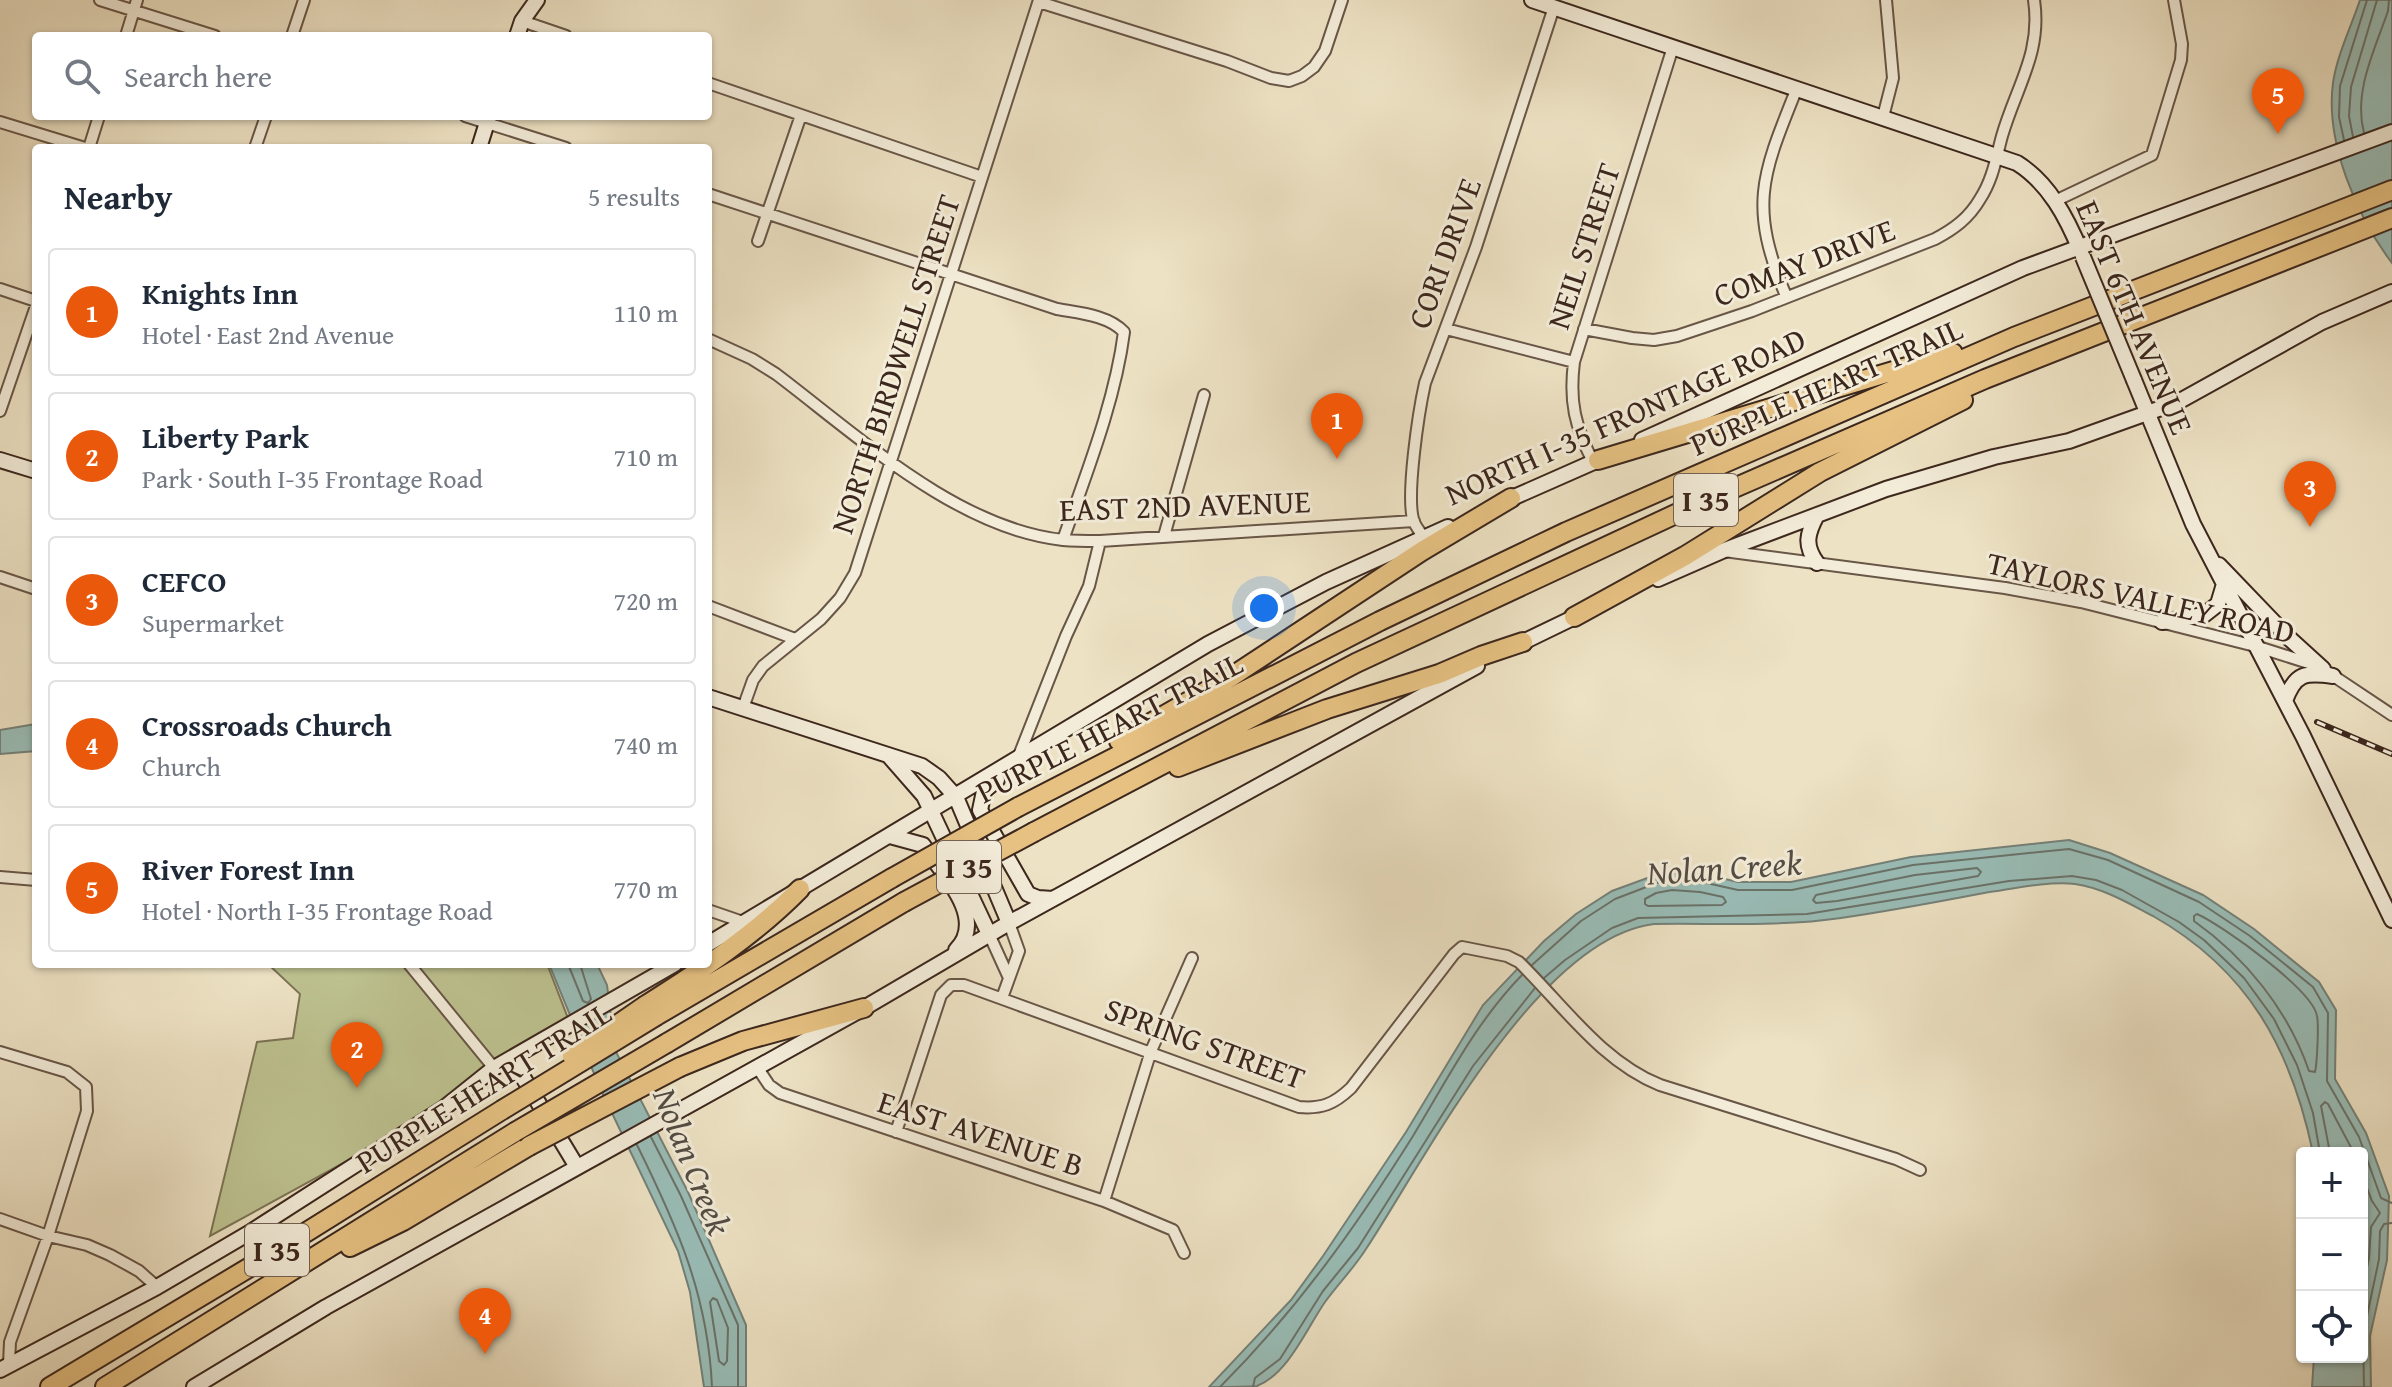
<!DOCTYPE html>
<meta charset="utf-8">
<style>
:root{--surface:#fff;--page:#f6f6f7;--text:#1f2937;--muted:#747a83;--line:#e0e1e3;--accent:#ea580c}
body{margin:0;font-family:"Gentium Book Plus",serif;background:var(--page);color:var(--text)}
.controls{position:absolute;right:24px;bottom:24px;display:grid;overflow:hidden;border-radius:8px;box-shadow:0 2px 6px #0004}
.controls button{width:72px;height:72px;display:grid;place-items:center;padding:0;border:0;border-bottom:2px solid var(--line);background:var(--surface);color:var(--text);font:40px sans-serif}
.you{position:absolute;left:1264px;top:608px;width:28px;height:28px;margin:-20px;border:6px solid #fff;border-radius:50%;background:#1a73e8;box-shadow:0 0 0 12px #1a73e833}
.badge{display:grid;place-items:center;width:52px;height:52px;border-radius:50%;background:var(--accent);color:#fff;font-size:26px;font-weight:700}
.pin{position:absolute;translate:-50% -66px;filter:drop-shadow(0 2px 4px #0008)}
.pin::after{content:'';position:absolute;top:42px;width:28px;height:24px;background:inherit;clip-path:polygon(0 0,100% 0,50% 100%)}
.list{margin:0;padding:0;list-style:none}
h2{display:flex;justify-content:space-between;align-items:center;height:104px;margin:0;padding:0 32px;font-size:34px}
h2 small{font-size:26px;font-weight:400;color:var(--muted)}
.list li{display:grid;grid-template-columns:52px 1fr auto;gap:24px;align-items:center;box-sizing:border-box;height:128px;margin:0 16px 16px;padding:0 16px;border:2px solid var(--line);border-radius:8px}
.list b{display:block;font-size:30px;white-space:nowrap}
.list p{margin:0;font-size:26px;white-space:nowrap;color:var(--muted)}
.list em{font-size:26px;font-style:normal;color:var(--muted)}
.icon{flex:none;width:44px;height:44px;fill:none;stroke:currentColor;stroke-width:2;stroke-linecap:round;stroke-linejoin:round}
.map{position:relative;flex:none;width:2392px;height:1387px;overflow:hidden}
.search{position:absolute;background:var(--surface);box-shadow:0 2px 6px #0004;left:32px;top:32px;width:680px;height:88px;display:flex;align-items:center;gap:20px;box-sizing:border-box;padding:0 28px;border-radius:8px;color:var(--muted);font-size:30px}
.panel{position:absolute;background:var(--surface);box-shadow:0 2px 6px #0004;left:32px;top:144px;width:680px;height:824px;border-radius:8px}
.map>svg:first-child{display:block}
.green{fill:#bdc290;stroke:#7c7456;stroke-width:2}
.water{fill:#99bdb7;stroke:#748179;stroke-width:2}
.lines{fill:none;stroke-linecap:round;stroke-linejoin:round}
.shore{stroke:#6a726a;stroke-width:2}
.street-casing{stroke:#685647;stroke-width:14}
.secondary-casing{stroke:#3c271d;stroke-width:18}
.highway-casing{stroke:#3c271d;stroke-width:22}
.street{stroke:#f3ecd9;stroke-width:10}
.secondary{stroke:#f3ecd9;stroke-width:14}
.highway{stroke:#e6c182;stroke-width:18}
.rail-casing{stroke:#3c271d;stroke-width:6}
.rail{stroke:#f3ecd9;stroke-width:3;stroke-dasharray:9;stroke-linecap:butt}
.secondary-bridge-casing{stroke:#3c271d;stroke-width:18;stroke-linecap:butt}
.highway-bridge-casing{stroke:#3c271d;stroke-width:22;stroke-linecap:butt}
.secondary-bridge{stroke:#f3ecd9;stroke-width:14}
.highway-bridge{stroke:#e6c182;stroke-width:18}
.labels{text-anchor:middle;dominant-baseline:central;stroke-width:6;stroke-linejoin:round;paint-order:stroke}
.shield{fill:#f3ecd9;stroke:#736255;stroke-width:2}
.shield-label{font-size:30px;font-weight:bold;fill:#3c271d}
.street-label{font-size:32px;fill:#3c271d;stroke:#f3ecd9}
.water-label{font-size:34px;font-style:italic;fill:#534c44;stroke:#f3ecd9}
</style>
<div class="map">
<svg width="2392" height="1387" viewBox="0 0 2392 1387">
<rect width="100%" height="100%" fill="#ede2c4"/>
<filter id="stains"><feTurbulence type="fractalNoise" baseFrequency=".0025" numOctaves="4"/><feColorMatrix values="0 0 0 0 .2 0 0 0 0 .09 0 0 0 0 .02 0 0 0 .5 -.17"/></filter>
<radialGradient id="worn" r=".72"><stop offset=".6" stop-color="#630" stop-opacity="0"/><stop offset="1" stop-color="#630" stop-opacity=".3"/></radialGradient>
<!-- green -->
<path class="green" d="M268 964H547L571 1026 444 1108 210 1236 257 1042 293 1038 300 994Z"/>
<!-- water -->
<path class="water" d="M2360 0H2392V263C2357 217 2325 142 2333 83 2337 55 2351 27 2360 0Z
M36 724V751L0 754V730Z
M2069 840 2110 853 2203 895 2254 929 2319 982 2336 1010 2335 1079 2366 1133 2389 1196 2387 1260 2370 1336 2371 1387H2312L2314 1357H2362V1153H2313C2291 1048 2248 970 2153 916 2128 903 2103 888 2075 884 2046 881 2013 889 1984 893 1937 902 1889 911 1841 918 1780 927 1715 923 1654 924 1538 938 1426 1158 1366 1249 1354 1268 1338 1284 1325 1302 1307 1328 1288 1374 1257 1386 1245 1387 1222 1387 1209 1387L1291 1300 1323 1256 1406 1132 1483 1005 1544 941 1576 914 1612 891 1661 873 1703 874 1738 882H1791L1911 857Z
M549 964H597L607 985 615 1050 688 1192 746 1325V1387H704L690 1292 678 1251 600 1088Z"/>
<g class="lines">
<!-- shore -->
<path class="shore" d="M2364 133C2353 92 2375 49 2388 11L2389 0
M2353 137 2349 116 2351 87 2377 0
M2344 140 2339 117 2340 86 2367 0
M1977 868 1981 872 1978 876 1837 901 1816 903 1813 900 1816 895 1915 875Z
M1672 890 1700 892 1723 897 1726 902 1722 905 1648 906 1645 904V899L1656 893Z
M2197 914C2222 925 2313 990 2317 1016 2319 1025 2317 1064 2315 1072L2309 1071C2288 1010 2246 958 2194 921V916Z
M568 964 583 1001 588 1003 591 999 580 964
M1532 965 1581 921 1615 899 1662 881 1702 882 1738 890H1792L1913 865 2069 849 2108 860 2199 902 2250 936 2313 987 2328 1013 2327 1081 2359 1137 2381 1198 2392 1203
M1544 978 1565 960 1612 928 1638 918 1807 914 2009 881 2072 876 2096 880 2122 890 2179 922 2204 940 2244 978 2274 1019 2297 1065 2313 1113 2320 1153
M651 1137 681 1196 738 1325V1387
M637 1145C677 1226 708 1295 712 1387
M2330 1153 2321 1106 2325 1102 2328 1104 2354 1153
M2362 1175 2372 1201 2380 1213 2371 1227 2369 1258 2362 1291
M713 1298 717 1300 728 1328 727 1361 724 1365 719 1361 710 1302Z
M1220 1387C1296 1311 1356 1227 1413 1136 1447 1080 1476 1022 1522 975
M1253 1387 1255 1378 1280 1359 1323 1291 1358 1248 1473 1066 1535 988
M2364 1387 2363 1335 2379 1259 2380 1231 2384 1224 2392 1223"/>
<!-- street casing -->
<g class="street-casing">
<path id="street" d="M100 0 215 36
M1039 2 1227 61 1271 78 1289 81 1302 76 1314 67 1325 51 1342 0
M522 21 566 36
M126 36 137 0
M292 36 304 0
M708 83 982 177
M465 116 566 148
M1883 117 1893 78 1886 0
M0 122 85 148
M89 148 99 116
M255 148 266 116
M708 194 1057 309C1079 313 1108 315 1124 332 1115 402 1086 474 1063 540
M2055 201 2152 155 2181 60 2182 44 2174 0
M758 241 801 115
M0 289 36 301
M1786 296C1748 205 1762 175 1797 88
M1446 329 1574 362
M1584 329 1632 338 1654 340 1677 336 1752 311 1935 239C1954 229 1969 218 1980 199 1993 179 1996 158 2002 136 2016 87 2042 53 2034 0
M708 339 752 359 776 374C858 436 958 529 1063 540 1075 541 1088 541 1100 541L1414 521
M0 411 36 306
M1593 462C1575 426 1569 402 1574 362L1673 47
M1164 536 1204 395
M1424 538C1421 533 1416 527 1414 522 1405 499 1419 410 1425 383L1476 247 1554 7
M1724 551 2005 588 2081 602 2255 646 2315 665
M0 577 36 589
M708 606 795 639
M2329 673 2392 715
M743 708 753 680 763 666 821 619 840 598 855 573 1039 0
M1018 758 1066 636 1089 586 1100 541
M0 877 36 880
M708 910 743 922
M989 934 1009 978
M409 964 494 1068
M1002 998 1019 951 1009 923
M0 1052 67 1072 86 1087 87 1111 48 1236 10 1342 9 1364
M757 1067 769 1085 780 1093 1104 1201 1173 1230 1184 1253
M896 1132 941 995 951 985H964L1299 1107C1322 1109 1334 1104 1351 1088L1454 954 1462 947 1507 956 1519 962C1563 1005 1601 1061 1660 1085L1896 1159 1920 1170
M1104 1201 1151 1051 1192 958
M0 1219 48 1236 87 1245 110 1255 139 1271 157 1287"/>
</g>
<!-- secondary casing -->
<g class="secondary-casing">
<path id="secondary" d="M1532 0 2017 163C2049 183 2067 218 2081 252
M517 36 522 21 537 0
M479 148 489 116
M2134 380 2193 524 2303 736 2392 920
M1642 440 2023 268 2392 132
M0 460 36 471
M1503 502 1605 457
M1817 515C1807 534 1804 545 1817 563
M2219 565 2290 639 2323 669
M1658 579 1722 551 1886 489 1994 457 2069 441 2178 402 2322 322 2392 292
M2162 622 2204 615 2218 604 2224 584
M1517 645 1581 614
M708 697 922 766 939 778 956 797 1009 923
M2285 701C2295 673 2305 672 2333 676
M889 756 924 796 989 934
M997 780 984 791 980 810 1028 894 1038 898 1053 899
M890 836 923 845C942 873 988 919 956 950
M708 944 1208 644 1326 582 1448 527
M512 1059 577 1167
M0 1370 157 1287 249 1233 444 1108 494 1068 675 964
M194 1387 326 1307 864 1008 1009 923 1477 666"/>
</g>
<!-- highway casing -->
<g class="highway-casing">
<path id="highway" d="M1598 460 1953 353
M1574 617 1685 556 1820 472 1963 400
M1119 741 1231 677 1422 551 1511 498
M1178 767 1327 709 1439 674 1481 656 1523 642
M1018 807 1380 621 1566 532 2014 337 2392 190
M1034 832 1356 663 1695 505 1985 379 2392 218
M646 1005C700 971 755 935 800 889
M656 1016 892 878
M667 1043 904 902
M680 1067 743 1041 864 1008
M350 1247 403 1221 529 1146
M50 1387 265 1258 502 1110
M105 1387 515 1132"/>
</g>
<!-- street -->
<use href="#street" class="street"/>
<!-- secondary -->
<use href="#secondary" class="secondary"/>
<!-- highway -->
<use href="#highway" class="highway"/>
<!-- rail casing -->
<g class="rail-casing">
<path id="rail" d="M2317 722 2392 754"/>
</g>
<!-- rail -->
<use href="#rail" class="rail"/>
<!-- secondary-bridge casing -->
<g class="secondary-bridge-casing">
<path id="secondary-bridge" d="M2083 257 2134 380"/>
</g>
<!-- highway-bridge casing -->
<g class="highway-bridge-casing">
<path id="highway-bridge" d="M892 878 1018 807
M904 902 1034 832
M572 1056 646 1005
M502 1110 656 1016
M515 1132 667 1043
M529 1146 680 1067"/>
</g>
<!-- secondary-bridge -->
<use href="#secondary-bridge" class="secondary-bridge"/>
<!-- highway-bridge -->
<use href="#highway-bridge" class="highway-bridge"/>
</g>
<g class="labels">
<!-- shield labels -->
<g class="shield">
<rect x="1674" y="474" width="64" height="52" rx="6"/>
<rect x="937" y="841" width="64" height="52" rx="6"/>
<rect x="245" y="1224" width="64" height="52" rx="6"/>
</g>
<g class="shield-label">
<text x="1706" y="500">I 35</text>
<text x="969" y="867">I 35</text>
<text x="277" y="1250">I 35</text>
</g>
<!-- street labels -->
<g class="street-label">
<text transform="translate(1583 246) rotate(-72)">NEIL STREET</text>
<text transform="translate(1444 253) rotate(-70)">CORI DRIVE</text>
<text transform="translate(1804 262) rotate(-21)">COMAY DRIVE</text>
<text transform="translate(2135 317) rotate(67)">EAST 6TH AVENUE</text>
<text transform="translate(895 364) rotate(-72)">NORTH BIRDWELL STREET</text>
<text transform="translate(1826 386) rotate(-24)">PURPLE HEART TRAIL</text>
<text transform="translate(1625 416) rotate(-24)">NORTH I-35 FRONTAGE ROAD</text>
<text transform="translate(1185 505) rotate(-2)">EAST 2ND AVENUE</text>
<text transform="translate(2141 597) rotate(13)">TAYLORS VALLEY ROAD</text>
<text transform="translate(1109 727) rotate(-27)">PURPLE HEART TRAIL</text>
<text transform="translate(1205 1043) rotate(20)">SPRING STREET</text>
<text transform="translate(483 1087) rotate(-32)">PURPLE HEART TRAIL</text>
<text transform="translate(981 1133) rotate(18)">EAST AVENUE B</text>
</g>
<!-- water labels -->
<g class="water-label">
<text transform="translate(1724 867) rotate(-4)">Nolan Creek</text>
<text transform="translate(693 1161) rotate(68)">Nolan Creek</text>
</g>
</g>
<rect width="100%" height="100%" filter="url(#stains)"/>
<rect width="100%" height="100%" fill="url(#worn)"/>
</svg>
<div class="controls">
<button>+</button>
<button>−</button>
<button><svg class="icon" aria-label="locate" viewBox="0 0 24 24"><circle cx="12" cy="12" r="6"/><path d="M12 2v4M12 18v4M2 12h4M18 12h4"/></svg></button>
</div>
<div class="you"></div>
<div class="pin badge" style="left:1337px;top:459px">1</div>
<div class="pin badge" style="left:357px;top:1088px">2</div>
<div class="pin badge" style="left:2310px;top:527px">3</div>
<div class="pin badge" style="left:485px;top:1354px">4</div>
<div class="pin badge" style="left:2278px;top:134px">5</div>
<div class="search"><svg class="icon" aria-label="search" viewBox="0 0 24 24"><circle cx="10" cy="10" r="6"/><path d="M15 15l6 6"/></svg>Search here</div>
<section class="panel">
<h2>Nearby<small>5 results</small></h2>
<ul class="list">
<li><span class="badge">1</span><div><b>Knights Inn</b><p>Hotel · East 2nd Avenue</p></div><em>110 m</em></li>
<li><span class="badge">2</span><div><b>Liberty Park</b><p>Park · South I-35 Frontage Road</p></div><em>710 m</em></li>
<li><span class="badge">3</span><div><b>CEFCO</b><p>Supermarket</p></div><em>720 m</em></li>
<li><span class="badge">4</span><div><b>Crossroads Church</b><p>Church</p></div><em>740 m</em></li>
<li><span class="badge">5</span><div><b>River Forest Inn</b><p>Hotel · North I-35 Frontage Road</p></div><em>770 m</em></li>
</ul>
</section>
</div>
